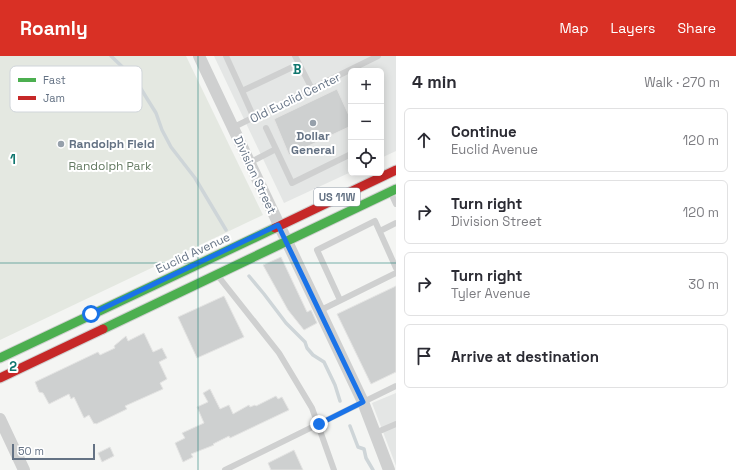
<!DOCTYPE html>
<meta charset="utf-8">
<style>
:root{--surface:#fff;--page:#f2f2f3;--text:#2b2b33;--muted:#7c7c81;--line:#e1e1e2;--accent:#d93025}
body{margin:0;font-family:"Space Grotesk",sans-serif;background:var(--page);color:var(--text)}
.controls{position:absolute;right:12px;top:12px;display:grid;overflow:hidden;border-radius:6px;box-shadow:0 2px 10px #0003}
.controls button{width:36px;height:36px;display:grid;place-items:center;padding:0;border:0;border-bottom:1px solid var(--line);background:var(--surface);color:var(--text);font:20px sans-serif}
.scale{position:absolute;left:12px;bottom:10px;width:83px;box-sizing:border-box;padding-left:4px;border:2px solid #647284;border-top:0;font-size:11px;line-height:14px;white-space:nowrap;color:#647284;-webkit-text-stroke:3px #fff;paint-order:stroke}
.stop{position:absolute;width:12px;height:12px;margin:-9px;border:3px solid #1a73e8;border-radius:50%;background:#fff}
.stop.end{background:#1a73e8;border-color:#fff;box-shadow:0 1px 4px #0008}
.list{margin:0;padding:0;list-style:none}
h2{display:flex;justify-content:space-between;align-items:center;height:52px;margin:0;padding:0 16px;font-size:17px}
h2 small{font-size:13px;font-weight:400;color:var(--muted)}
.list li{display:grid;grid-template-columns:26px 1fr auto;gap:12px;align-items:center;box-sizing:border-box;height:64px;margin:0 8px 8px;padding:0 8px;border:1px solid var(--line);border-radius:6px}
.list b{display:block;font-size:15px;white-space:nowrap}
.list p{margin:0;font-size:13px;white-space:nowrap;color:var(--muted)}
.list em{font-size:13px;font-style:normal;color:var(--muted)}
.icon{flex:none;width:22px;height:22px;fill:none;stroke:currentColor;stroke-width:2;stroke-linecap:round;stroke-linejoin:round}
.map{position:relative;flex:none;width:396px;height:414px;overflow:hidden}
header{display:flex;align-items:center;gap:24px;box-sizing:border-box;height:56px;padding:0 20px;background:var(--accent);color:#fff}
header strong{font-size:19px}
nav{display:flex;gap:22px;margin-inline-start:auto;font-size:14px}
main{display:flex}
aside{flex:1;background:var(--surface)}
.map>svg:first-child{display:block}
.built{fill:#e4e6e5}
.green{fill:#e4e8e1}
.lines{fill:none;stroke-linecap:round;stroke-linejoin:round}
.stream{stroke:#ced5d8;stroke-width:3.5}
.building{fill:#ced0d0;stroke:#e4e4e3}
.fast-casing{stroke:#d0d1d1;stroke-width:11}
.jam-casing{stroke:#d0d1d1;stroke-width:11}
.lane{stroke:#cfd0d0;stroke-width:6}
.street{stroke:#cfd0d0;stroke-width:12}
.fast{stroke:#4caf50;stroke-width:9}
.jam{stroke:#c62828;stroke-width:9}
.route{stroke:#1a73e8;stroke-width:5}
.grid{fill:none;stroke:#0f766e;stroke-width:1;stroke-opacity:0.55}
.poi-dot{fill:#96a0ab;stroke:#fff;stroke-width:1.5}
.labels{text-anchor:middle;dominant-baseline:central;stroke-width:4;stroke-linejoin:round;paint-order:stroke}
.shield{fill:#fff;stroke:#929ca9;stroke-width:1}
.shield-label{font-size:11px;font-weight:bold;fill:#647284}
.street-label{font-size:12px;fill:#647284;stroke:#fff}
.poi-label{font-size:12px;font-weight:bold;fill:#647284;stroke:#fff}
.park-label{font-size:12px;fill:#657b63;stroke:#fff}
.key{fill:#fff;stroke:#d0d5da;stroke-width:1}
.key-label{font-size:11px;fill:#647284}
.grid-label{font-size:13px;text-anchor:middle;font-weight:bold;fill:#0f766e;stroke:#fff;stroke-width:4;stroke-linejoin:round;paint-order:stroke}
</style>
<header>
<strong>Roamly</strong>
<nav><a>Map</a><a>Layers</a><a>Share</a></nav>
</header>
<main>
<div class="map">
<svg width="396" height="414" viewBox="0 0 396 414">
<rect width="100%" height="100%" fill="#f4f5f3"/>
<!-- built -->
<path class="built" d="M214 0H396V95L381 102V15H351V116L284 147Z
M396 337V410L372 347Z"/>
<!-- green -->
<path class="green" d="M0 0H186L263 159 0 284Z"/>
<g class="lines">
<!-- stream -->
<path class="stream" d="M111 0 135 23 146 41 156 57 162 74 171 91 195 122 226 174
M249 220 264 238 286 267 305 286 307 292 313 299 324 306 335 329 340 345
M350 370 358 391 364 393 366 402 373 414"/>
</g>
<!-- building -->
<path class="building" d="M337 33 351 64V70L289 99 274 63Z
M281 201 307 256 311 254 317 267 304 274 288 254 263 209Z
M396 230V316L371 328 337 258Z
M224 240 244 281 197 302 178 261Z
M144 277 153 296 162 292 167 302 159 306 167 323 160 327 163 333 125 350 127 353 96 368 95 367 94 368 89 359 84 362 74 341 71 343 69 338 49 348 43 337 39 336 35 326 98 296 100 299 115 292 114 290 126 280 128 285Z
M210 333 220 353 229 349 233 358 249 349 250 351 255 349 256 350 276 340 278 343 282 341 289 354 230 382 229 380 213 388 214 389 191 398 193 401 183 406 175 387 185 382 182 377 204 367 197 351 208 346 203 337Z
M110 391 114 400 102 406 98 397Z
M294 394 303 414H271L268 407Z"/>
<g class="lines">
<!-- fast casing -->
<g class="fast-casing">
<path id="fast" d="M103 273 396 133
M0 302 275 172"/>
</g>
<!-- jam casing -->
<g class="jam-casing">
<path id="jam" d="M275 172 396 114
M0 322 103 273"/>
</g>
<!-- lane -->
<path class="lane" d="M226 0 242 35
M295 0 312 33
M254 62 242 35 299 8
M232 72 378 0
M266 72 276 93
M249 107 276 93 292 127 351 98
M391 137 396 148
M380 175 396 167
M218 220 279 297 312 352 334 414
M340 244 317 194 375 165 396 212
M319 255 396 217
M375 377 396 368
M225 414 396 330"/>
<!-- street -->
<path class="street" d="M199 0 363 346 389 414
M0 363 24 414"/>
<!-- fast -->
<use href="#fast" class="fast"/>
<!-- jam -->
<use href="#jam" class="jam"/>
</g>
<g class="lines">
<!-- route -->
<path class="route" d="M91 258 278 169 363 346 319 368"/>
</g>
<!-- grid -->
<path class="grid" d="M198 0V414M0 207H396"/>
<!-- markers -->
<g class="poi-dot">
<circle cx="313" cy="67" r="4"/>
<circle cx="61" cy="88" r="4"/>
</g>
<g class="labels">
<!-- shield labels -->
<rect class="shield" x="314" y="132" width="46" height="18" rx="3"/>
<g class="shield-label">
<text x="337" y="141">US 11W</text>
</g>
<!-- street labels -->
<g class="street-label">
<text transform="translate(295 42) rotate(-26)">Old Euclid Center</text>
<text transform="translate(255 119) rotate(65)">Division Street</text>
<text transform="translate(193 197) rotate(-25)">Euclid Avenue</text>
</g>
<!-- poi labels -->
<g class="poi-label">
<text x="313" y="80">Dollar<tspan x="313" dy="14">General</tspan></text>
<text x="69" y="88" text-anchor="start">Randolph Field</text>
</g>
<!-- park labels -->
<g class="park-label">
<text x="110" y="110">Randolph Park</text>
</g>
</g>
<!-- legend -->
<rect x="10" y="10" width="132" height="46" rx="6" class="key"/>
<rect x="18" y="22" width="18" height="4" fill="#4caf50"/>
<rect x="18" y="40" width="18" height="4" fill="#c62828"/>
<g class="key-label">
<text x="43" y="28">Fast</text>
<text x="43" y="46">Jam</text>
</g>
<g class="grid-label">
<text x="297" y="18">B</text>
<text x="13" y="108">1</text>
<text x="13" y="315">2</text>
</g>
</svg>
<div class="controls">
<button>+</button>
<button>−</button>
<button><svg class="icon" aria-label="locate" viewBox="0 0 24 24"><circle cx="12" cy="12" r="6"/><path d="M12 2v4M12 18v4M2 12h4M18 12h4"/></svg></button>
</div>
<div class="scale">50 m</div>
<div class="stop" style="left:91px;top:258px"></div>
<div class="stop end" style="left:319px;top:368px"></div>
</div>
<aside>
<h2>4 min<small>Walk · 270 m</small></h2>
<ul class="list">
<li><svg class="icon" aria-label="ahead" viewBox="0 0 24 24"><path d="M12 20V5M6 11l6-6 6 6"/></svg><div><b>Continue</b><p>Euclid Avenue</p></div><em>120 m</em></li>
<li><svg class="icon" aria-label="right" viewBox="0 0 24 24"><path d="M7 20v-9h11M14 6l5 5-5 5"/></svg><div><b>Turn right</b><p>Division Street</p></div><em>120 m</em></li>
<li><svg class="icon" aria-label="right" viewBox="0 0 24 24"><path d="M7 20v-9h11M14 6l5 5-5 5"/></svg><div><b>Turn right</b><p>Tyler Avenue</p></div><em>30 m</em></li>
<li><svg class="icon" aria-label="arrive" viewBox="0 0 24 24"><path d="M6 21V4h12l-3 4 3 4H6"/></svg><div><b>Arrive at destination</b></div></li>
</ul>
</aside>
</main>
